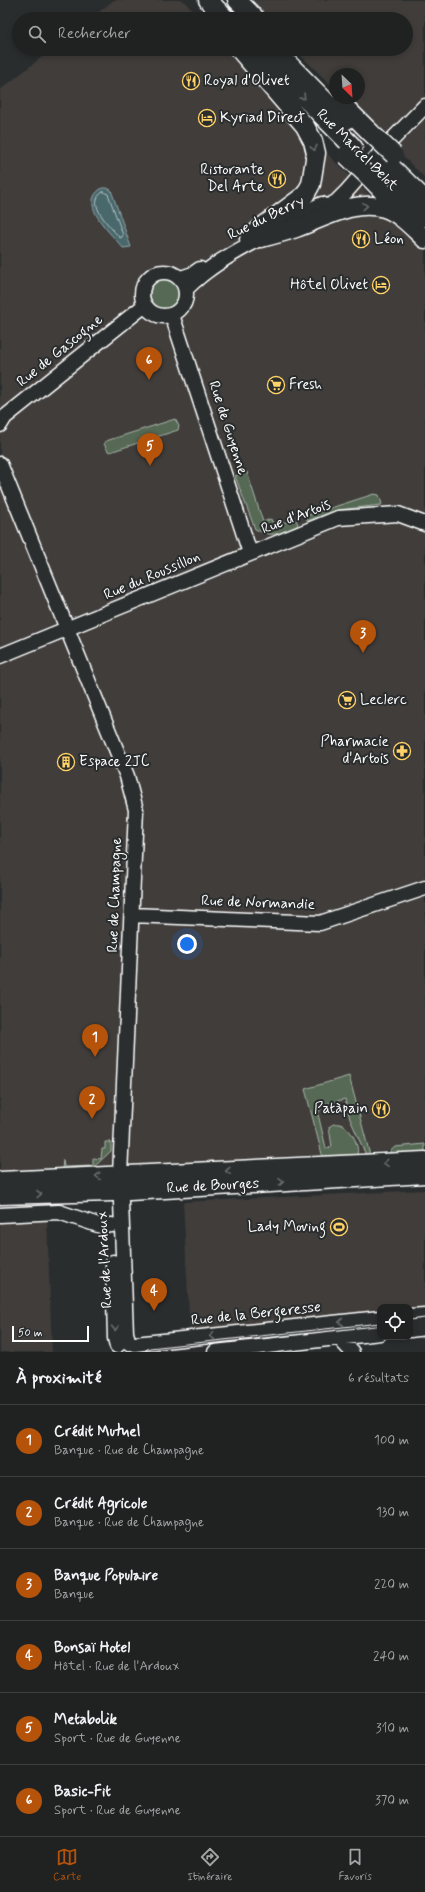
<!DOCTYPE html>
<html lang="fr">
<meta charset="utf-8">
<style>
:root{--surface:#202222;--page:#2d2f2f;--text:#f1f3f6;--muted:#a2a4a5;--line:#3d3f40;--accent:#b45309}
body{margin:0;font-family:Mynerve,sans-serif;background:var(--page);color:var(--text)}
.controls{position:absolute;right:12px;bottom:12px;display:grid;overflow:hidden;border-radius:8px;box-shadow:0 2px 6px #0003}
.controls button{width:36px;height:36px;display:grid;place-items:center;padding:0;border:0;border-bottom:1px solid var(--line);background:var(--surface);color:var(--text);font:20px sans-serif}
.compass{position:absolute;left:329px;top:68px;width:36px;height:36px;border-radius:50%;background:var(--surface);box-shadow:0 2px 6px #0003;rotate:155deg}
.scale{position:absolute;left:12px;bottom:10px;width:77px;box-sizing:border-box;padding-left:4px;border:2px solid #fff;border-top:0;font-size:11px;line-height:14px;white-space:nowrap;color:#fff;-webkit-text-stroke:3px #2a2d2e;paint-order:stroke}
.you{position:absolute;left:187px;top:944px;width:14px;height:14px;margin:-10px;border:3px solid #fff;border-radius:50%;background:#1a73e8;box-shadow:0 0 0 6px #1a73e833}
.badge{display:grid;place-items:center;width:26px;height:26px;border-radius:50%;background:var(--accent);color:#fff;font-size:13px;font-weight:700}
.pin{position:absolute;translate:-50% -33px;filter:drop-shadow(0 1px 2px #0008)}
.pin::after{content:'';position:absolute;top:21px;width:14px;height:12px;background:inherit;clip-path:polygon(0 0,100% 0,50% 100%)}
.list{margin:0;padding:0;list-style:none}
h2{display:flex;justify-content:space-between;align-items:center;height:52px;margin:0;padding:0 16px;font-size:17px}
h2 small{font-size:13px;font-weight:400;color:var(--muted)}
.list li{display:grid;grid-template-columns:26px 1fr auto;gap:12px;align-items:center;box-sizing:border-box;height:72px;padding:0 16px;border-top:1px solid var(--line)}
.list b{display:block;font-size:15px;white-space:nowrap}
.list p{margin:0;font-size:13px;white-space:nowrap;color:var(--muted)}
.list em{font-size:13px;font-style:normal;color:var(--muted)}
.icon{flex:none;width:22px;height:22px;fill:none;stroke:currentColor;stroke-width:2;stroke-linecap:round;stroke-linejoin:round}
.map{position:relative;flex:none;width:425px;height:1352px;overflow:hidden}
.search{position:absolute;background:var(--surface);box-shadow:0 2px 6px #0003;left:12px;right:12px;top:12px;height:44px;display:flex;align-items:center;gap:10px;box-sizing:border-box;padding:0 14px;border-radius:22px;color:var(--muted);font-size:15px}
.sheet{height:484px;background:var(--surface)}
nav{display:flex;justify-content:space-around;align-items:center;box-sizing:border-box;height:56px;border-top:1px solid var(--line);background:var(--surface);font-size:11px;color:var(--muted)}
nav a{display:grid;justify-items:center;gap:2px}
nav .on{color:var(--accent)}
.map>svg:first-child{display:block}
.built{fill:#3f3e3b}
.green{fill:#566954;stroke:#aab4aa}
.water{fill:#49676c;stroke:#92a4a7}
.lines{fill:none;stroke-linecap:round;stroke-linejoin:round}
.shore{stroke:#b6c2c4;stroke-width:1}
.minor-casing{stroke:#fff;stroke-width:17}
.major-casing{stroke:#fff;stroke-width:21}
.minor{stroke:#2a2d2e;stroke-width:14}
.major{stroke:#2a2d2e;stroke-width:18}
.tram{stroke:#fff;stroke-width:1}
.major-bridge-casing{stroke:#fff;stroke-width:21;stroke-linecap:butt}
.major-bridge{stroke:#2a2d2e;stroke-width:18}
.oneway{stroke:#6a6c6d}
.labels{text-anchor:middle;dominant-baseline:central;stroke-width:4;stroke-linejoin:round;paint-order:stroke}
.poi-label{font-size:15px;fill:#fff;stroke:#2a2d2e;text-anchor:start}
.street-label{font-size:15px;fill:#fff;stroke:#2a2d2e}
</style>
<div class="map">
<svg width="425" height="1352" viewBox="0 0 425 1352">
<rect width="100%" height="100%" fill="#2a2d2e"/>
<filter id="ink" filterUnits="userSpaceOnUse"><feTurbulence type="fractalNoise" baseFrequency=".025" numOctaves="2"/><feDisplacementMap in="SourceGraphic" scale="8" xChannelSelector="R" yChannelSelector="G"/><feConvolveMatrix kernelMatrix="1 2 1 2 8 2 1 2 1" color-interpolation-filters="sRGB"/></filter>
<g filter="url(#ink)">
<!-- built -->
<path class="built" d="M114 0H183L200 19H90Z
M245 0H425V178L344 98H359V74H335V89L294 49H406V19H264Z
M52 49H227L282 110 425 249V1149L0 1173V90Z
M425 1190V1310L410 1312V1307H380V1315L190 1332 183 1202Z
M47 1220 52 1352H0V1221Z"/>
<!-- green -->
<path class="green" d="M150 294a15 15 0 1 1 30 0a15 15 0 1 1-30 0Z
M175 419 179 426 178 430 110 452 108 451 104 444 106 441Z
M247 472 263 522 271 519 272 522 278 524 296 520 298 524 297 526C278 533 274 539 255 529L235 476Z
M374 494 379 495 382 504 381 505 337 510 307 521V518L309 515Z
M349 1076 370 1155H366L350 1119 345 1099 323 1105 318 1114 326 1148 332 1147 329 1127C343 1114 361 1142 357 1155L323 1158 305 1089Z
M105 1142H111V1151L95 1166 62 1169 63 1160 64 1167 93 1166V1158L101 1159 102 1149H105Z
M425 1144V1152L386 1155 395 1147Z"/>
<!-- water -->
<path class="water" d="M102 188H107L111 190 131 247 123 248C112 234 76 204 102 188Z"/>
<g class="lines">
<!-- shore -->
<path class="shore" d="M103 192 108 194 123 235 121 238 119 237C111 227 84 203 103 192Z"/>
<!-- minor casing -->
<g class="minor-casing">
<path id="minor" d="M315 213 336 202 346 192 389 143 425 106
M266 231 322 204
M142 294a22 22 0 1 1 44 0a22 22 0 1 1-44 0Z
M181 278 193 274 200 269
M186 289C208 267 234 252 262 238
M172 315 250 553
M0 425 5 417 145 305
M0 464 127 776 136 810 120 1175 126 1333 129 1343
M0 656 338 518 398 514 425 524
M132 915 320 923 425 888
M0 1215 59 1212 101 1226 112 1225
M113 1262 115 1338 117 1346
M410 1316 425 1315
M410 1330 425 1328
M339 1338 352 1352
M135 1344 380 1318
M215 1352 380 1333"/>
</g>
<!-- major casing -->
<g class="major-casing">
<path id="major" d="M208 0 226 19
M237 0 256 19
M239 49 305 126 313 141 316 153 311 184 305 195 262 227 249 239
M256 49 353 147
M274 49 345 121
M341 103 370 132
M386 162 422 197
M369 177 405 214
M399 192 425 217
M261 238C273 235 285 232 296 228 324 218 354 199 384 208 400 213 413 228 425 239
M0 1181 425 1161
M0 1195 112 1192 425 1174"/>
</g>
<!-- minor -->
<use href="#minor" class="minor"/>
<!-- major -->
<use href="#major" class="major"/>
<!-- tram -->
<path class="tram" d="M410 1320 425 1318
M141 1352 150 1348 168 1346 380 1323"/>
<!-- major-bridge casing -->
<g class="major-bridge-casing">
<path id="major-bridge" d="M370 132 394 155
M346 155 369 177"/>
</g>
<!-- major-bridge -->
<use href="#major-bridge" class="major-bridge"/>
</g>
<!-- one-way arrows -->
<defs><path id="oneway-chevron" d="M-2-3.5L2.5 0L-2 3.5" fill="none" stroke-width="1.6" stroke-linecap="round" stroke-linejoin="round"/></defs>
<g class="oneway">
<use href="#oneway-chevron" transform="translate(303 97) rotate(45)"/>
<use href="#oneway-chevron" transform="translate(314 148) rotate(77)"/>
<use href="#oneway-chevron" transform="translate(365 206) rotate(-3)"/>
<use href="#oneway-chevron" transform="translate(386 1163) rotate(177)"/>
<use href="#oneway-chevron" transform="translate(228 1171) rotate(177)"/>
<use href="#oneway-chevron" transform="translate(98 1176) rotate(178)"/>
<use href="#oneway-chevron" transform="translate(281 1182) rotate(-3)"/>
<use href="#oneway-chevron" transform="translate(39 1194) rotate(-2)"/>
<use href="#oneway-chevron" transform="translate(341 1322) rotate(173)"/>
<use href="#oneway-chevron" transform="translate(115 1328) rotate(88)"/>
<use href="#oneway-chevron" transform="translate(212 1336) rotate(174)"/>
</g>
</g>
<!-- icons -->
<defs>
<g id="restaurant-ring" transform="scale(0.9)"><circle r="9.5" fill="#2a2d2e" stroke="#ffd166" stroke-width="1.5"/><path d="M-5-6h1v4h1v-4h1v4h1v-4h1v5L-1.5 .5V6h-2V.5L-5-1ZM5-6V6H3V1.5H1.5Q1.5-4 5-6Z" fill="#ffd166"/></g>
<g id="hotel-ring" transform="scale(0.9)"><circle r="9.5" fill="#2a2d2e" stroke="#ffd166" stroke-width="1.5"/><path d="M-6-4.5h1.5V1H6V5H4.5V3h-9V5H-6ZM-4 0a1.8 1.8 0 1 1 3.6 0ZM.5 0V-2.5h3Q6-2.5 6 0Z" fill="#ffd166"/></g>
<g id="supermarket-ring" transform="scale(0.9)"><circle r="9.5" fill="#2a2d2e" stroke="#ffd166" stroke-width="1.5"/><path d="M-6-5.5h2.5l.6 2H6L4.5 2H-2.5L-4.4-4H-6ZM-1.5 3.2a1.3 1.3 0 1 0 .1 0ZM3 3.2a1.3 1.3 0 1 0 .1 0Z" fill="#ffd166"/></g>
<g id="pharmacy-ring" transform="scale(0.9)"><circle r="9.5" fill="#2a2d2e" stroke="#ffd166" stroke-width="1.5"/><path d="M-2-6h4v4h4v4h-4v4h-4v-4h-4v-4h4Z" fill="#ffd166"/></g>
<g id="building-ring" transform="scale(0.9)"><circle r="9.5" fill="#2a2d2e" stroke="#ffd166" stroke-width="1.5"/><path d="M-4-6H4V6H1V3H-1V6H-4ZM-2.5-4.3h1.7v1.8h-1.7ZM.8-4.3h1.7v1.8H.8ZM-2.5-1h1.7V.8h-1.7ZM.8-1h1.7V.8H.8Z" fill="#ffd166"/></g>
<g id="stadium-ring" transform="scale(0.9)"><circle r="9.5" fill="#2a2d2e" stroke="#ffd166" stroke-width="1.5"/><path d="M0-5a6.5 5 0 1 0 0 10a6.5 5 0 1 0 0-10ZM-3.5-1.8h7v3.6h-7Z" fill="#ffd166"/></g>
</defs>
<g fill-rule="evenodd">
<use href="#restaurant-ring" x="191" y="81"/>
<use href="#hotel-ring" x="207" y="118"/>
<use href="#restaurant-ring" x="277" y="179"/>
<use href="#restaurant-ring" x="361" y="239"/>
<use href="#hotel-ring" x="381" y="285"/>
<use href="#supermarket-ring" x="276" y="385"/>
<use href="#supermarket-ring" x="347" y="700"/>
<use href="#pharmacy-ring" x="402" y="751"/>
<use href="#building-ring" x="66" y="762"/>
<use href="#restaurant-ring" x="381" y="1109"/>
<use href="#stadium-ring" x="339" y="1227"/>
</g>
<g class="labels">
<!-- poi labels -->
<g class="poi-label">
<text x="204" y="81">Royal d'Olivet</text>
<text x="220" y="118">Kyriad Direct</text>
<text x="264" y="170" text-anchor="end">Ristorante<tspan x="264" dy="17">Del Arte</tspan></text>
<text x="374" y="239">Léon</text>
<text x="368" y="285" text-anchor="end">Hôtel Olivet</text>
<text x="289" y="385">Fresh</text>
<text x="360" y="700">Leclerc</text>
<text x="389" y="742" text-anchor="end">Pharmacie<tspan x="389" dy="17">d'Artois</tspan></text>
<text x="79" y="762">Espace 2JC</text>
<text x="368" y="1109" text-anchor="end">Patàpain</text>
<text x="326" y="1227" text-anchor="end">Lady Moving</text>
</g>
<!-- street labels -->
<g class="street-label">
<text transform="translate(357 150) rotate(45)">Rue Marcel Belot</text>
<text transform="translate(266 218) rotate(-26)">Rue du Berry</text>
<text transform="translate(60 351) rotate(-39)">Rue de Gascogne</text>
<text transform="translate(228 428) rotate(72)">Rue de Guyenne</text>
<text transform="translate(296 517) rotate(-21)">Rue d'Artois</text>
<text transform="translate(152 576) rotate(-23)">Rue du Roussillon</text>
<text transform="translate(115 895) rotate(-88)">Rue de Champagne</text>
<text transform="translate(258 903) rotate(2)">Rue de Normandie</text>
<text transform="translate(213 1186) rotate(-3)">Rue de Bourges</text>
<text transform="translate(105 1260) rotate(-93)">Rue de l'Ardoux</text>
<text transform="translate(256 1314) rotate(-6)">Rue de la Bergeresse</text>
</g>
</g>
</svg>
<div class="controls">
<button><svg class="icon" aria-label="locate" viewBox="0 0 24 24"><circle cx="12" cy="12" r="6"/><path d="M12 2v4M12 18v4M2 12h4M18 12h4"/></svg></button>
</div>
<svg class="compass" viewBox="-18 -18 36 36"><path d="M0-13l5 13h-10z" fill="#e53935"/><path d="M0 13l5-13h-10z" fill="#a2a4a5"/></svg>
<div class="scale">50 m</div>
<div class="you"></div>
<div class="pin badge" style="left:95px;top:1057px">1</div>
<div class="pin badge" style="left:92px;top:1119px">2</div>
<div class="pin badge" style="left:363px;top:653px">3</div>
<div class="pin badge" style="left:154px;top:1311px">4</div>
<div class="pin badge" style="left:150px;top:466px">5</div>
<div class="pin badge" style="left:149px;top:380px">6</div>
<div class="search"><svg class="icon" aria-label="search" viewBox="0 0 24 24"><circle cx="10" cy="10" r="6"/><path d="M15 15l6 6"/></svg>Rechercher</div>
</div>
<section class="sheet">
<h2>À proximité<small>6 résultats</small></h2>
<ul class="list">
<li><span class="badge">1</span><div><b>Crédit Mutuel</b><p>Banque · Rue de Champagne</p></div><em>100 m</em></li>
<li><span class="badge">2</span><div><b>Crédit Agricole</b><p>Banque · Rue de Champagne</p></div><em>130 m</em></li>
<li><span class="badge">3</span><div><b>Banque Populaire</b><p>Banque</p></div><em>220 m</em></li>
<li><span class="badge">4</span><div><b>Bonsaï Hotel</b><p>Hôtel · Rue de l'Ardoux</p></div><em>240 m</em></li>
<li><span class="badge">5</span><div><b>Metabolik</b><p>Sport · Rue de Guyenne</p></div><em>310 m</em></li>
<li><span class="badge">6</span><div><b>Basic-Fit</b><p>Sport · Rue de Guyenne</p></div><em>370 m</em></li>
</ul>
</section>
<nav>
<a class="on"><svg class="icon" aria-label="map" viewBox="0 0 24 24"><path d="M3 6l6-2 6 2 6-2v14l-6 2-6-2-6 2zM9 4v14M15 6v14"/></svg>Carte</a>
<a><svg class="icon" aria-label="directions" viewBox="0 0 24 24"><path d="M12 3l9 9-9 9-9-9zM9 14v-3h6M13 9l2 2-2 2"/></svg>Itinéraire</a>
<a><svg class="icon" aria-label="saved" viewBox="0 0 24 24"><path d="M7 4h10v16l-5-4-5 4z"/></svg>Favoris</a>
</nav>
